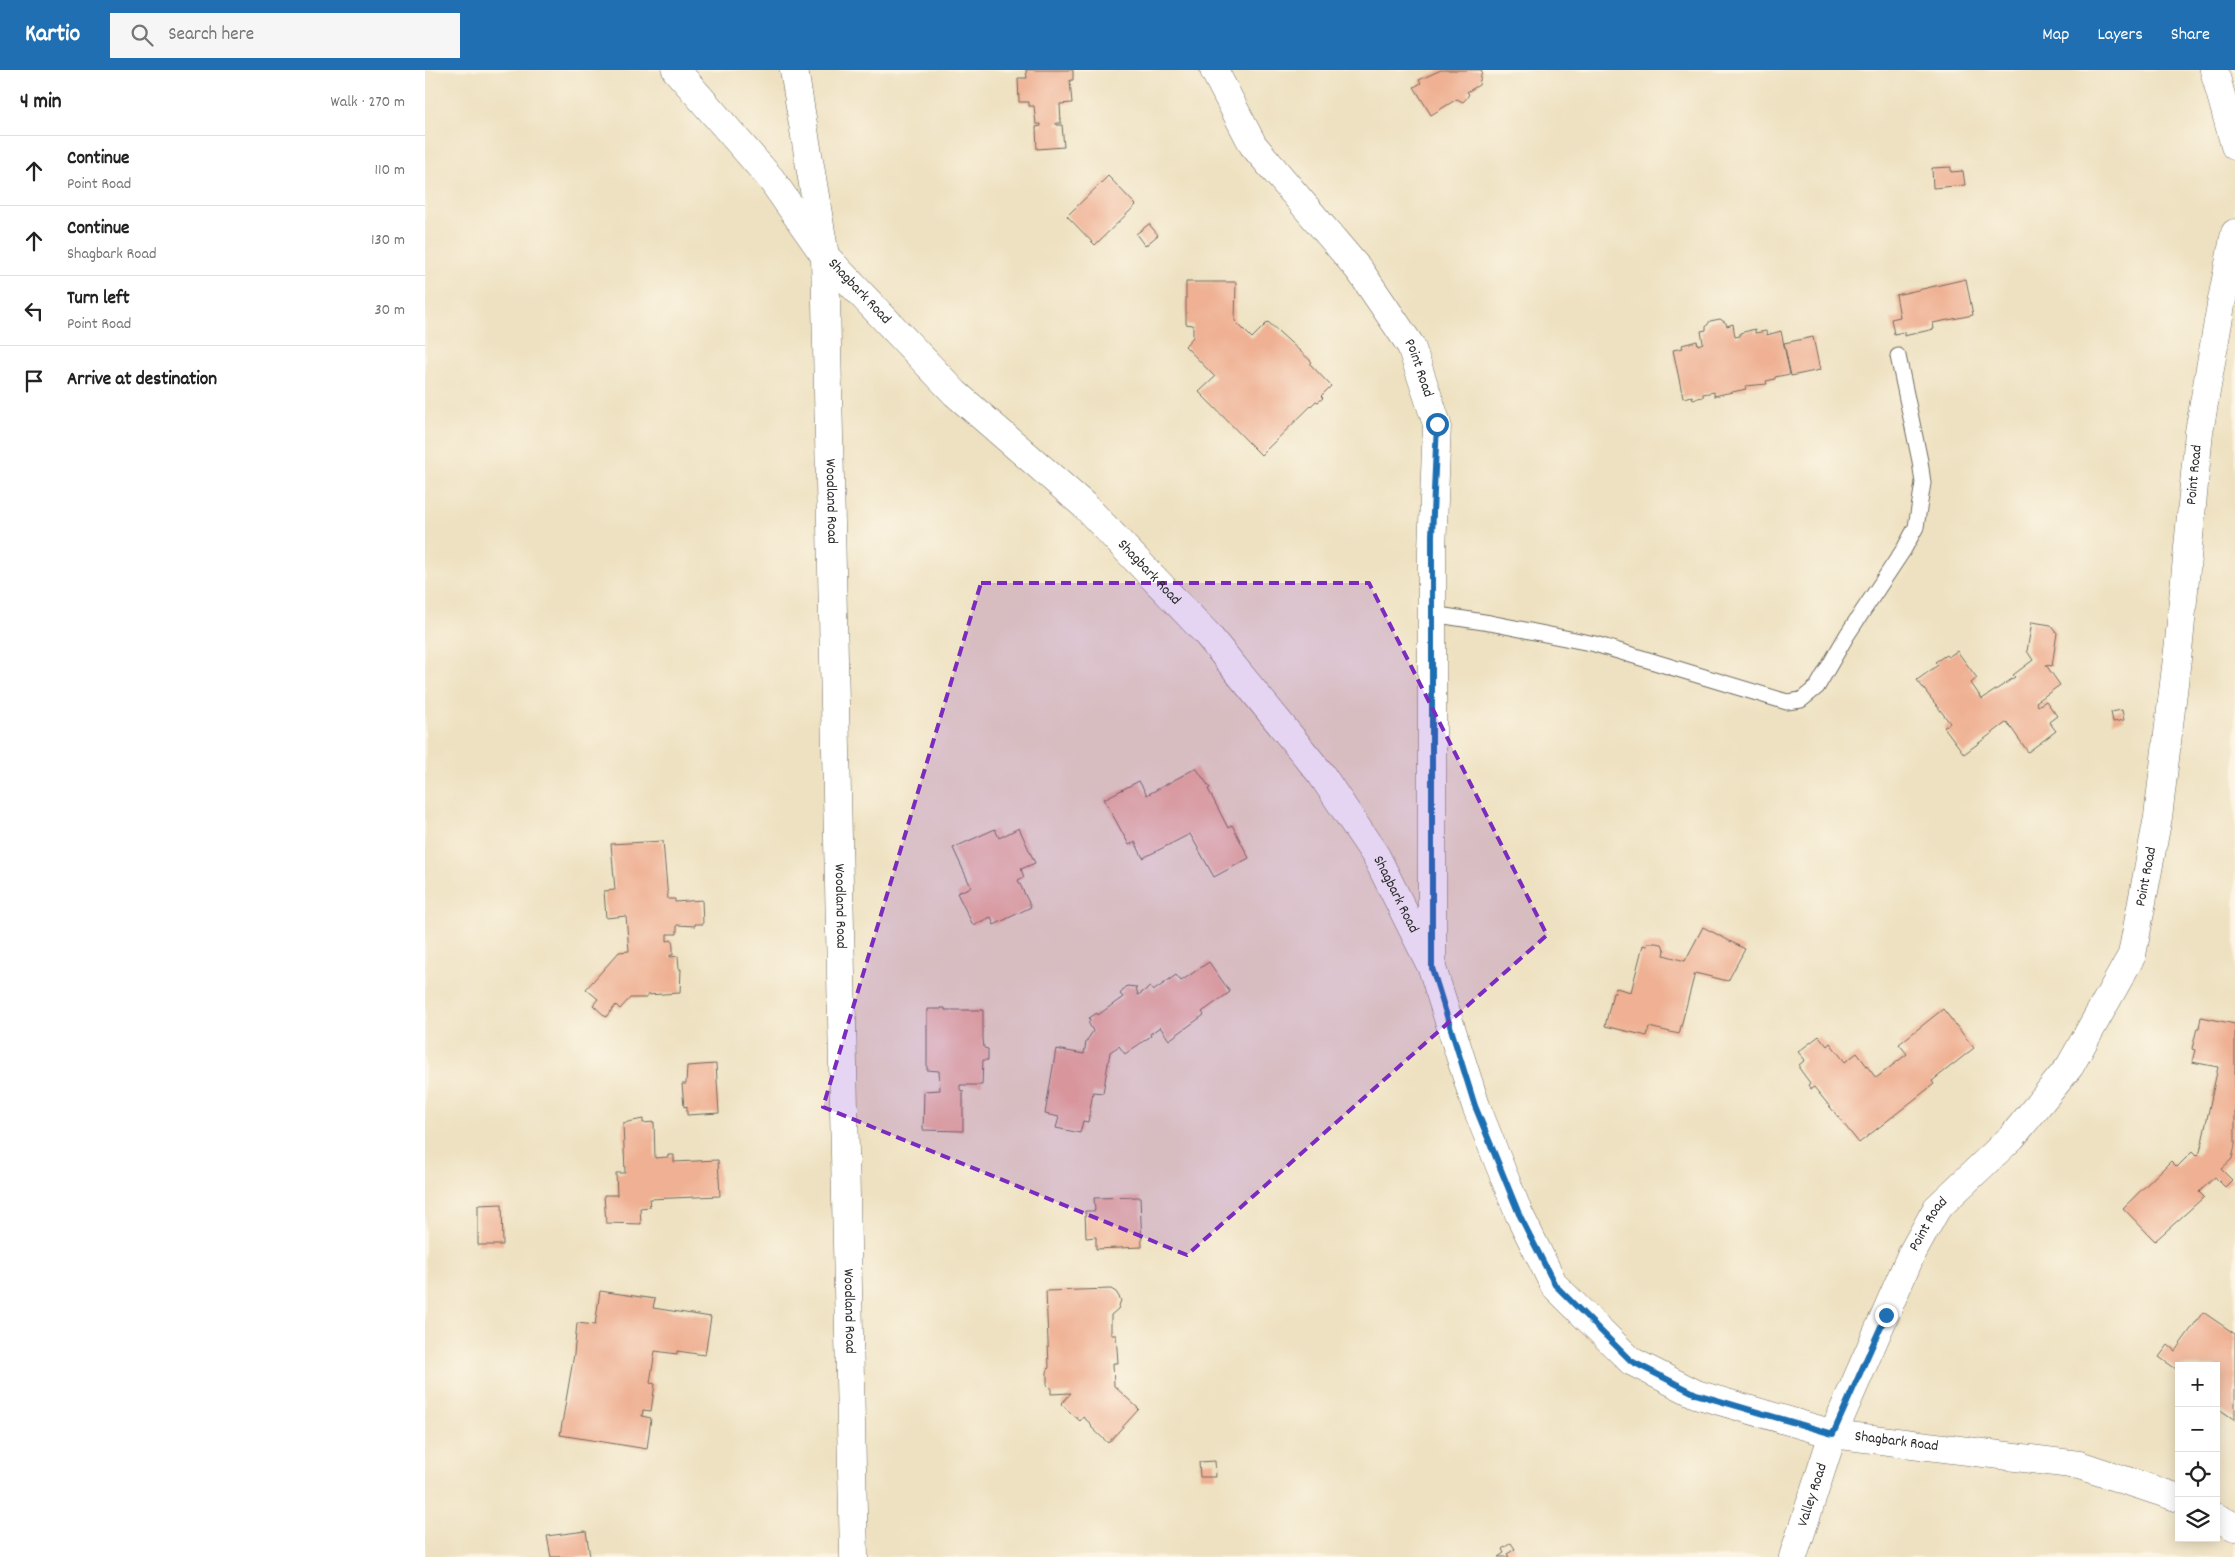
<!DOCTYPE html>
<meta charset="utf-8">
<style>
:root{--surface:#fff;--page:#f6f6f6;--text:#222;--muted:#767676;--line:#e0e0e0;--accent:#1f6fb2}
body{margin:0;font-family:Dekko,sans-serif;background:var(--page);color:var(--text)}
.controls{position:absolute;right:15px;bottom:15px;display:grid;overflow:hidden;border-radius:0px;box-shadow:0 2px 12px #0003}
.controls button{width:45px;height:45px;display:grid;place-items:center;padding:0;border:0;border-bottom:1px solid var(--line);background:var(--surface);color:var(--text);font:25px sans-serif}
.stop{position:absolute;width:15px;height:15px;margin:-11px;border:4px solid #1f6fb2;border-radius:50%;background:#fff}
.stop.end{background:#1f6fb2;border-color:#fff;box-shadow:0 1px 5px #0008}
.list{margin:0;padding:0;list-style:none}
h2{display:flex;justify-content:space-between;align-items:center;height:65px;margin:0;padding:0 20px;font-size:21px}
h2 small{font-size:16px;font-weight:400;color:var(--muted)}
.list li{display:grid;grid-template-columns:32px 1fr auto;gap:15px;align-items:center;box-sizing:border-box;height:70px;padding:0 20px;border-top:1px solid var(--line)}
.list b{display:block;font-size:19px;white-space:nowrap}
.list p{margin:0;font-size:16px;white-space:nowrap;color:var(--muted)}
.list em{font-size:16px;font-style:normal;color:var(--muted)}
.icon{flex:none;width:28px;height:28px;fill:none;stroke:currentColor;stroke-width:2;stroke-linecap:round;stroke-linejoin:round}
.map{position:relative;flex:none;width:1810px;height:1487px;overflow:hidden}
header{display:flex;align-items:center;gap:30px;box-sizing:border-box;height:70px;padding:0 25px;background:var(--accent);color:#fff}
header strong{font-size:24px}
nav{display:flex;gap:28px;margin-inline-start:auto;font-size:18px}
.search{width:350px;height:45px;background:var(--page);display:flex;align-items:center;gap:12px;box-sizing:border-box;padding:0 18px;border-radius:0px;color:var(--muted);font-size:19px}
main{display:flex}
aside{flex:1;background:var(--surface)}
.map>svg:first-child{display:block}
.building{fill:#efb093}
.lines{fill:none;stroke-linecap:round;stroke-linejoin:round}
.lane-casing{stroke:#6f6b60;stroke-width:17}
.street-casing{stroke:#6f6b60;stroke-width:29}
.lane{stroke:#fff;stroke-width:15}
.street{stroke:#fff;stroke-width:28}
.route{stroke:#1f6fb2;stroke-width:6}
.marked{fill:#7b2cbf;fill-opacity:0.2;stroke:#7b2cbf;stroke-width:4;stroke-dasharray:10 6;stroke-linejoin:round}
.labels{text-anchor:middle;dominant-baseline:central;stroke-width:4.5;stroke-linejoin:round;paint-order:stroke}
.street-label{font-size:15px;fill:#2b2b2b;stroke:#fcf5e5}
</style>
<header>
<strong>Kartio</strong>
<div class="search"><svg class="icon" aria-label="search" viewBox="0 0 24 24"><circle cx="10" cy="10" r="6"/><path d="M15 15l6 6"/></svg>Search here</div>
<nav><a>Map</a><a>Layers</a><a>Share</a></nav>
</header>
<main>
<aside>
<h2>4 min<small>Walk · 270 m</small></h2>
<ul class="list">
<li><svg class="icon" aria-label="ahead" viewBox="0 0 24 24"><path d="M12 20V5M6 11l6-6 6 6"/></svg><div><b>Continue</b><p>Point Road</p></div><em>110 m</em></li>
<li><svg class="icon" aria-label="ahead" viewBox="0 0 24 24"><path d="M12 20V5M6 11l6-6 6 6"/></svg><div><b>Continue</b><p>Shagbark Road</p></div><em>130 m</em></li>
<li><svg class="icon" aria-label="left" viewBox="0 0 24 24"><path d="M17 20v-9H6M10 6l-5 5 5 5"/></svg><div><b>Turn left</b><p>Point Road</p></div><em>30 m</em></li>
<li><svg class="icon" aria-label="arrive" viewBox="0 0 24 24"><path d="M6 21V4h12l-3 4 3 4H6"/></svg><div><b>Arrive at destination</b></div></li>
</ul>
</aside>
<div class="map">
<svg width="1810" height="1487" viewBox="0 0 1810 1487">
<rect width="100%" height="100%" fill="#fcf5e5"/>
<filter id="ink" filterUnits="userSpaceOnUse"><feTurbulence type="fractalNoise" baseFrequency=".02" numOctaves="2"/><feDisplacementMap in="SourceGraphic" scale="10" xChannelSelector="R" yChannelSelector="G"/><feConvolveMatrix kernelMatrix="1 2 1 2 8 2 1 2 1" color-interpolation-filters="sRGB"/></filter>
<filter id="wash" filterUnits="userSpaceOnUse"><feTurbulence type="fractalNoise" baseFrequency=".0096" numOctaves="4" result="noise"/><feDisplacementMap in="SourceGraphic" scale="20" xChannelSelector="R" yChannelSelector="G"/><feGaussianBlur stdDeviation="1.12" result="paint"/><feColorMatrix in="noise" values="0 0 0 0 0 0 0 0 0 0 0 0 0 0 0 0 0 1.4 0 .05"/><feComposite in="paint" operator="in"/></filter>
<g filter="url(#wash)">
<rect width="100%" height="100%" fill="#eee1c1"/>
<g id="blocks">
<!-- building -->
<path class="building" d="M601 0H648V10H645L647 33 635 34 636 53H631L632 55H637L639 77 612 79 611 57 616 56V54H611L609 36H604V32H594L593 8H602Z
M1016 0H1057L1054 15 1042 22 1044 24 1041 29 1038 32 1032 29 1006 45 989 17 996 13 994 10Z
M1526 97V102L1538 101 1540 115 1508 118 1507 98Z
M683 106 711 135 670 175 642 146Z
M724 154 733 165 720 176 711 164Z
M1541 209 1548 245 1508 253 1509 259 1479 266V262L1469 264 1466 249 1475 247 1471 225Z
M761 212H811L810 251 827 268 843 252 887 292 885 294 906 316 896 326 898 328 893 332 891 331 836 385 774 322 790 307 760 276 768 267V255L761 254Z
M1295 249 1301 253 1302 256 1308 254 1310 267 1315 266V263L1330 259V263L1341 261 1342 265 1356 261 1365 304 1350 307V309L1341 311 1342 314 1320 316 1321 319 1289 326V322L1278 324V327L1268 329 1267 326 1258 328 1248 280 1258 278 1257 275 1272 271 1273 275 1278 273 1276 261 1281 260V257L1285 251Z
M1388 267 1395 300 1366 306 1359 273Z
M1607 552 1626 555 1632 563 1627 596 1621 595 1635 615 1611 632 1613 636 1621 631 1632 646 1624 652 1631 661 1603 682 1582 652 1539 684 1519 657 1525 653 1492 610 1513 595 1510 592 1521 585 1523 587 1532 581 1552 608 1546 613 1557 629 1590 607 1588 605 1608 590 1602 581Z
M1697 640 1699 650 1688 652 1686 642Z
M771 698 785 718 783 719 803 758 807 755 824 788 789 807 765 764 718 788 710 772 704 775 679 729 714 711 722 725Z
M594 758 610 793 596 799 599 807 593 810 606 837 569 855 566 847 548 855 532 823 546 817 528 778 570 759 574 768Z
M238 771 243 829H250V832L277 830 278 854H270V856L252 855V864H242V871L247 870 248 877V885H245V887L253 886 254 899H256L255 923 222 925V928H205L195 939 191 935 181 947 168 935 173 929 161 919 194 882 204 881 201 846 181 848 179 821 190 820 186 774Z
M1278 857 1320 879 1303 911 1270 903 1254 964 1224 957 1222 966 1180 956 1188 923H1190L1191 918 1206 922 1218 875 1222 876 1223 873H1230L1237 874 1240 881 1239 885 1260 891Z
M784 892 805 922 777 942 779 945 744 970 735 957 725 964 726 966 700 984 694 976 685 982 678 1023 668 1022 663 1052 658 1051 655 1063 631 1058 634 1047 620 1044 631 979 659 984 661 972 668 961 663 952 665 950 664 948 672 943 673 945 698 927 695 924 702 916 711 917 713 925 725 917 728 921 751 905 756 911Z
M516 938H520V940H558V968L559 978 563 979V990H558L557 1015H535V1020L538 1021V1061L498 1060 499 1021 515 1020 514 1001 502 1000V939H516Z
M1518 939 1549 978 1507 1011 1509 1014 1434 1073 1389 1017 1386 1019 1383 1015 1385 1013 1374 998V995L1380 990 1373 982 1394 966 1402 976 1405 973 1420 992 1432 983 1451 1008 1482 984 1474 974Z
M1776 947 1810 954V1075L1807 1089 1796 1099 1807 1110 1800 1117 1790 1107 1774 1122 1779 1127 1730 1171 1698 1138 1746 1091 1752 1097 1767 1082 1771 1086 1775 1082 1793 997 1767 992 1770 980 1767 979 1772 958H1774Z
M291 994 294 1043 262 1045V1036L259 1037 257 1014H261L262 996Z
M218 1049V1053L229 1052 230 1088 243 1087V1085H249V1092L293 1090 295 1126 224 1129 225 1137 215 1138 216 1154 181 1153 179 1125H192L191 1103H200L198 1053Z
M715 1127 717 1177 671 1179V1167L661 1168 660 1141H670L669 1128Z
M77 1134 78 1175H53V1135Z
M686 1219 691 1222 696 1230 693 1239 686 1245V1265H691L693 1293H688L689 1316 714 1339 683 1373 666 1357 667 1355 658 1347 655 1351 636 1334 646 1323 626 1324V1319L622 1315V1302L624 1297 621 1221Z
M175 1221 230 1229 228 1238 286 1247 280 1285 252 1281V1284L230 1281 225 1313 230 1314 226 1341 218 1340 217 1346 226 1348 222 1379 135 1365 149 1284 152 1253 170 1255Z
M1778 1242 1810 1264V1350L1791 1337V1296H1754V1301L1734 1287 1743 1275 1750 1281Z
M790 1391 791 1407H775L774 1392Z
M161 1461 165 1487H126L122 1466Z
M1086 1473 1090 1479 1082 1484 1084 1487H1073L1079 1483 1077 1479Z"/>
</g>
</g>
<g filter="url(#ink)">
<use href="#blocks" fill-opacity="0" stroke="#6f6b60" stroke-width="1"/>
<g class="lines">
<!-- lane casing -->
<g class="lane-casing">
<path id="lane" d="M1007 544 1065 553 1170 574 1362 632 1376 630 1392 617 1422 565 1479 479 1491 457 1498 413 1495 391 1473 286"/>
</g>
<!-- street casing -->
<g class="street-casing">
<g id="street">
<path id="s1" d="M251 0 346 109 400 186 530 323 660 436 782 564 896 704 951 786 1007 898 1051 1036 1094 1144 1129 1215 1206 1291 1271 1324 1408 1364 1654 1395 1754 1428"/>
<path id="s2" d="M369 0 400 186 429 1487"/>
<path id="s3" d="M789 0 828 75 935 201 986 276 1012 354 1007 480V891"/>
<path d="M1789 0 1810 76"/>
<path d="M1791 1447 1810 1457"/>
<path id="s4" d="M1368 1487 1408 1364 1486 1185 1512 1138 1587 1067 1645 996 1707 885 1733 747 1754 572 1774 362 1796 235 1810 163"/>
</g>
</g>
<!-- lane -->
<use href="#lane" class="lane"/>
<!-- street -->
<use href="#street" class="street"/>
</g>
</g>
<g class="lines" filter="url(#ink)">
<!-- route -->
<path class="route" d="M1012 354 1007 466V898L1050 1036 1094 1144 1130 1215 1206 1291 1271 1324 1408 1364 1461 1245"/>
</g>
<!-- marked area -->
<path class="marked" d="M556 513H944L1122 865 762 1185 398 1037Z"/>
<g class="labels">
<!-- street labels -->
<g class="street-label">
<text stroke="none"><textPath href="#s1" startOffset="288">Shagbark Road</textPath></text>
<text stroke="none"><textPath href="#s3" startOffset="364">Point Road</textPath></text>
<text stroke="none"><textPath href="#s4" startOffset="1185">Point Road</textPath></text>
<text stroke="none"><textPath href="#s2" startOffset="434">Woodland Road</textPath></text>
<text stroke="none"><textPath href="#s1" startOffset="692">Shagbark Road</textPath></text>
<text stroke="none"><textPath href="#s4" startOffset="780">Point Road</textPath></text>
<text stroke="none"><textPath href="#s1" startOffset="1099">Shagbark Road</textPath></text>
<text stroke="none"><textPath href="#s2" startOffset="839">Woodland Road</textPath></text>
<text stroke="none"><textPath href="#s4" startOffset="360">Point Road</textPath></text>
<text stroke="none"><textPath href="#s2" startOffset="1244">Woodland Road</textPath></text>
<text stroke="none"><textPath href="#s1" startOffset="1909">Shagbark Road</textPath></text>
<text stroke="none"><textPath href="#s4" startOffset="65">Valley Road</textPath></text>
</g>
</g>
</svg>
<div class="controls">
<button>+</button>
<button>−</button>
<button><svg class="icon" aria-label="locate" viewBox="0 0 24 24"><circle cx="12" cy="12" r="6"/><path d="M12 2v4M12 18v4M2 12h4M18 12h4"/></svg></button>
<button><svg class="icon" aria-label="layers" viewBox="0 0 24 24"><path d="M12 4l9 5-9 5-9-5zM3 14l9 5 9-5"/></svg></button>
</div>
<div class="stop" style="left:1012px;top:354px"></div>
<div class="stop end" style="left:1461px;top:1245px"></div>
</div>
</main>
